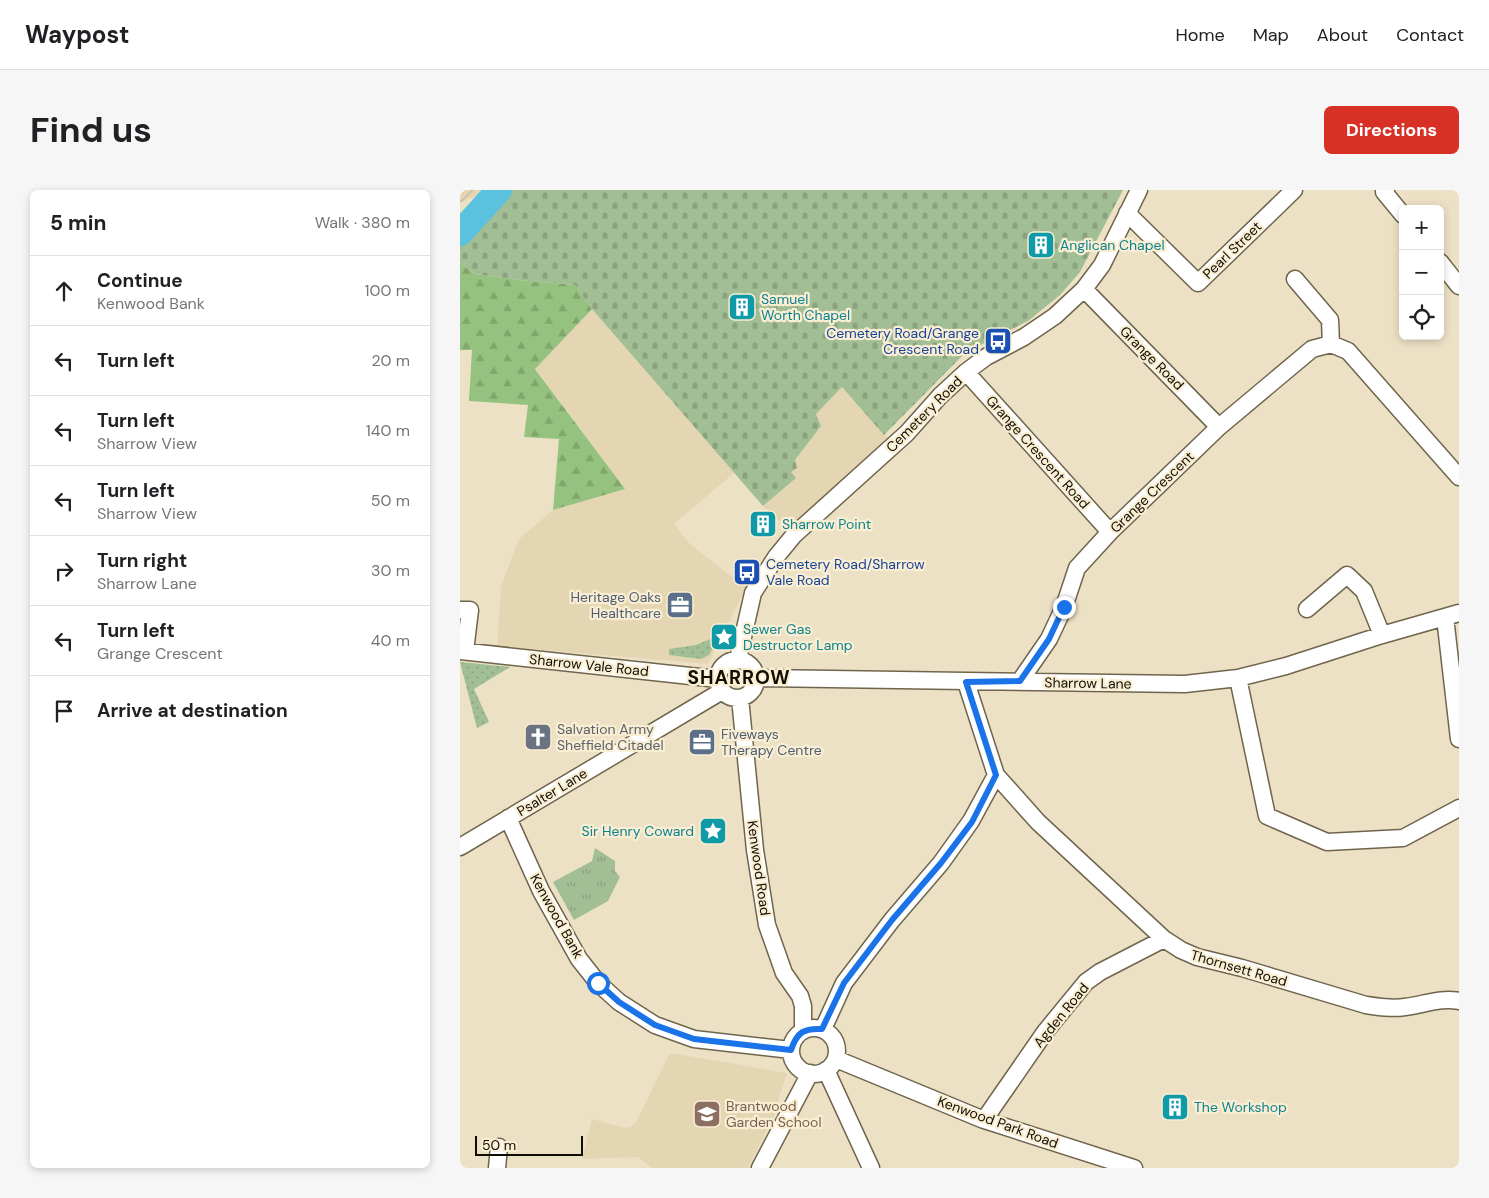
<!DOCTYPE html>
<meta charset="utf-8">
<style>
:root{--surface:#fff;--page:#f6f6f6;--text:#202124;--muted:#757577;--line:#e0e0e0;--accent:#d93025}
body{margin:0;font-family:"DM Sans",sans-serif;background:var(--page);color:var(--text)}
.controls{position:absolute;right:15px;top:15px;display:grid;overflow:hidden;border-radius:8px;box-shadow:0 2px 8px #0003}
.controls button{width:45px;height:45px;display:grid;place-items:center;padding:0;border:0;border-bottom:1px solid var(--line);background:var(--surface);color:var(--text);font:25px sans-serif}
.scale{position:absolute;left:15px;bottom:12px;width:108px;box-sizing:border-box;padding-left:5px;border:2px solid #100d04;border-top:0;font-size:14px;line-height:18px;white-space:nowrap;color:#100d04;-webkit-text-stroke:4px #faeed2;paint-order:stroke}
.stop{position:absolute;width:15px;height:15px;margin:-11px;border:4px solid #1a73e8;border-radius:50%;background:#fff}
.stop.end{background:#1a73e8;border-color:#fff;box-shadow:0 1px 5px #0008}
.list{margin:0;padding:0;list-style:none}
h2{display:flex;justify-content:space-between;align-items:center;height:65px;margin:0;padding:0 20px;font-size:21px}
h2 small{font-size:16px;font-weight:400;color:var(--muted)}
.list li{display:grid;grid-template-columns:32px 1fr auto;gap:15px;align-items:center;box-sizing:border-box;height:70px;padding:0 20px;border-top:1px solid var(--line)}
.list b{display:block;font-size:19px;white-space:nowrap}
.list p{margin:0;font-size:16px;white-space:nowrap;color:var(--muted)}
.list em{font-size:16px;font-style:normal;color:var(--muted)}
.icon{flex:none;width:28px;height:28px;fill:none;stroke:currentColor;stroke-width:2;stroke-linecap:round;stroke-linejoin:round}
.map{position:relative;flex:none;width:999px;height:978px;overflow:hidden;border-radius:8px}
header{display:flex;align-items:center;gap:30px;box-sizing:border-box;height:70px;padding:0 25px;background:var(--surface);border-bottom:1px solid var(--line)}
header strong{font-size:24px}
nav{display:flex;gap:28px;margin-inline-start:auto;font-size:18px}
.intro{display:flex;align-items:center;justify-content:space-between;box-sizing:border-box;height:120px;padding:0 30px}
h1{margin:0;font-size:35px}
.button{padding:12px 22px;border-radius:8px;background:var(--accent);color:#fff;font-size:18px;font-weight:700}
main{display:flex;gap:30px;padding:0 30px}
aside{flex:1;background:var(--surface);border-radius:8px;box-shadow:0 2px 8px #0003}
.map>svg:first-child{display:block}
.built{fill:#e5d6b3}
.industrial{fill:url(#industrial-furrows)}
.grass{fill:url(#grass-dots)}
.forest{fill:url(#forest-firs)}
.cemetery{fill:url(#cemetery-stones)}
.park{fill:url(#park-tufts)}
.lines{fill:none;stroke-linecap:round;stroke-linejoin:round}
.river{stroke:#5ac1df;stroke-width:26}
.minor-casing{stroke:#6f654c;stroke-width:19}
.minor{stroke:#fff;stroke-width:16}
.route{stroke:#1a73e8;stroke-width:6}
.labels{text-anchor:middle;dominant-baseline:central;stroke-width:4.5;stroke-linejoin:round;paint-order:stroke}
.culture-label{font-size:14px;fill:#0d838f;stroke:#faeed2;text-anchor:start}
.street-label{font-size:14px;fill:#100d04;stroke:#faeed2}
.transit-label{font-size:14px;fill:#164399;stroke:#faeed2;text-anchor:end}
.service-label{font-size:14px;fill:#4e5e75;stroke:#faeed2;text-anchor:end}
.worship-label{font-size:14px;fill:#5b616d;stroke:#faeed2;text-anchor:start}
.education-label{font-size:14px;fill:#785e54;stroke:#faeed2;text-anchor:start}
.district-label{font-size:19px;font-weight:bold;letter-spacing:1px;fill:#100d04;stroke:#faeed2}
</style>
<header>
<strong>Waypost</strong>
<nav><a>Home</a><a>Map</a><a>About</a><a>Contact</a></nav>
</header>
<div class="intro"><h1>Find us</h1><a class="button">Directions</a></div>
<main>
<aside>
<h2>5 min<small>Walk · 380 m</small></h2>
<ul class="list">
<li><svg class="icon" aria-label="ahead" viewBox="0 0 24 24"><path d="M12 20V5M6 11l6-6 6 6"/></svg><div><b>Continue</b><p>Kenwood Bank</p></div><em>100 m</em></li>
<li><svg class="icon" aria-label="left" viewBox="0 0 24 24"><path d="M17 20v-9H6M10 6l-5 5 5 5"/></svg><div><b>Turn left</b></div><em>20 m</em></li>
<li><svg class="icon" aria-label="left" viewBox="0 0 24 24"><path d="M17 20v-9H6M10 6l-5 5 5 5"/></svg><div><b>Turn left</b><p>Sharrow View</p></div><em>140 m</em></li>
<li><svg class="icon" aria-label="left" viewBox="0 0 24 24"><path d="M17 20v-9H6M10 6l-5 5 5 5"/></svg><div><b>Turn left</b><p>Sharrow View</p></div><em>50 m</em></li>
<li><svg class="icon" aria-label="right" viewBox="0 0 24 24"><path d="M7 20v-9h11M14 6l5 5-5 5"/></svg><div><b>Turn right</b><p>Sharrow Lane</p></div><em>30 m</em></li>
<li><svg class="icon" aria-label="left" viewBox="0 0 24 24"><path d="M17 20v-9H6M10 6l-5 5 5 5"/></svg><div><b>Turn left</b><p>Grange Crescent</p></div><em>40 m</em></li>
<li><svg class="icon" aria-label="arrive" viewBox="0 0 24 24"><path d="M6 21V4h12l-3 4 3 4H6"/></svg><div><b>Arrive at destination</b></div></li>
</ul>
</aside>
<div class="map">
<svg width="999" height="978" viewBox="0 0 999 978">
<defs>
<pattern id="industrial-furrows" width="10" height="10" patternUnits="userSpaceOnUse" patternTransform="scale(1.25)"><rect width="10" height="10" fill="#e5d6b3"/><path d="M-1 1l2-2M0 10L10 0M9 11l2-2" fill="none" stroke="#c3b698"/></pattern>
<pattern id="grass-dots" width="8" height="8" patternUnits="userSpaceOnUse" patternTransform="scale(1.25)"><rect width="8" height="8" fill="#a2be95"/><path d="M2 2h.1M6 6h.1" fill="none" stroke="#8aa27f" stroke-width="1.8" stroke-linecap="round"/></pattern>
<pattern id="forest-firs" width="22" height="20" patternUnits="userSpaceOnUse" patternTransform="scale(1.25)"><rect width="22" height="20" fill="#96c27f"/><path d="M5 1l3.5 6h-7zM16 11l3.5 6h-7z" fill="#80a66c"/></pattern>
<pattern id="cemetery-stones" width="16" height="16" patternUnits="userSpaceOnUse" patternTransform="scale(1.25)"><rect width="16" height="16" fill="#a2be95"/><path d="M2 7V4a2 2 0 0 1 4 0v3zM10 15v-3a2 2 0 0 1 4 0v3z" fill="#8aa27f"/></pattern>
<pattern id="park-tufts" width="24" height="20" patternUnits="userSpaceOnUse" patternTransform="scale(1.25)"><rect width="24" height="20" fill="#a2be95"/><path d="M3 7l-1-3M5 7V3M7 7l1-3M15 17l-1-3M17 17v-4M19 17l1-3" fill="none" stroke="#8aa27f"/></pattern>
</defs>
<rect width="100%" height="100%" fill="#ece1c5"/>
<!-- built -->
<path class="built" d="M132 119 274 283 214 334 229 353 286 398 248 474 37 456 41 396 59 349 93 320 165 299 75 178Z
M382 197 434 255 334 345 303 316 336 288 331 282 335 270 361 236 356 224Z
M210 863 327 883 316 918 317 919 288 978H192L178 967 122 969 132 929 165 938 171 937 176 932Z"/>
<!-- industrial -->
<path class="industrial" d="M0 0H28L0 13Z"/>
<!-- grass -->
<path class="grass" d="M255 447 257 450 249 465 241 469 209 465V459L236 455Z
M0 472 50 477 14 499 29 532 17 538Z"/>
<!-- forest -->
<path class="forest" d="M0 73 15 84 58 90 115 95 132 119 75 179 165 299 93 320 99 249 64 247 68 215 9 211 12 160H0Z"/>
<!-- cemetery -->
<path class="cemetery" d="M40 0H663L620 82 600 105 568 131 505 163 424 245 382 197 356 224 361 236 335 270 337 278 331 282 336 288 303 316 132 119 115 95 58 90 15 84 0 73V31L20 9Z"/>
<!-- park -->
<path class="park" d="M135 658 155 671V681L160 687 148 711 114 730 93 692 132 671Z"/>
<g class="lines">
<!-- river -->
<path class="river" d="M0 43 39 0"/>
<!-- minor casing -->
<g class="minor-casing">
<path id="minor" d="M926 0 924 2 943 25
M667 23 738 93 834 0
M980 72 999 96
M835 89 870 130 871 154
M624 99 759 237
M506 182 650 342
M847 419 887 385 904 401 922 445
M0 420H10L5 461
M985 427 999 549
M0 461 258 489
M278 469 293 403 316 367 334 345 447 243 480 206 506 182 526 167 564 147 595 126 624 99 642 75 679 0
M258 489a19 19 0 1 1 38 0a19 19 0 1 1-38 0Z
M297 488 725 494 778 488 826 476 922 445 999 423
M778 488 807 626 867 652 943 648 999 618
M560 491 589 449 604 417 617 378 650 342 759 237 852 159 871 154 888 161 999 287
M506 492 536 585 578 632 704 749 721 760 737 767 782 778 906 815C919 817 932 819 945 817 963 815 981 807 999 811
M280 508 295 660 307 735 324 783 340 806 343 816V841
M48 628 81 701 119 769 138 793 159 812 195 835 234 849 331 860
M0 657 262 501
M331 861a23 23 0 1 1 46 0a23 23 0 1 1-46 0Z
M363 839 384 793 432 730 481 673 511 631 536 585
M376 869 524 930 674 978
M366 880 411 978
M524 930 585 842 626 792 640 782 704 749
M37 978 39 957
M300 978 350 883"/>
</g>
<!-- minor -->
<use href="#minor" class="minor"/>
</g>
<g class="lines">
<!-- route -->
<path class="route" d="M138 793 159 812 195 835 234 849 331 860C337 842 344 838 362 839L384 793 432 730 481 673 512 632 536 585 506 492 560 491 589 449 604 417"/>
</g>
<!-- icons -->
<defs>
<g id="building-square" transform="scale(1.4375)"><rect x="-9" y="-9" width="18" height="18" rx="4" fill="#0f9aa8" stroke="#faeed2"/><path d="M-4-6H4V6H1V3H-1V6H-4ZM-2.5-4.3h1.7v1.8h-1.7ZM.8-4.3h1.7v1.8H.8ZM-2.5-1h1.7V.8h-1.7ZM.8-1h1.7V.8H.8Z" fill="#fff"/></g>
<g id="bus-square" transform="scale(1.4375)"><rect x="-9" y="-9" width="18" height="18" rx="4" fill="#1a4fb4" stroke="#faeed2"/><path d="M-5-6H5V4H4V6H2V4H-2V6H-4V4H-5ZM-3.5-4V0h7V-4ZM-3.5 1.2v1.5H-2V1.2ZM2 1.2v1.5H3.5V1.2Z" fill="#fff"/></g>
<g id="office-square" transform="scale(1.4375)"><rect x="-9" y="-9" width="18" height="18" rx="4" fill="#5c6f8a" stroke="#faeed2"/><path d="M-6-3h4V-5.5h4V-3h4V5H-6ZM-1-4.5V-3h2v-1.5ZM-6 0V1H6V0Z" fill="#fff"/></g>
<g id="sight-square" transform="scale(1.4375)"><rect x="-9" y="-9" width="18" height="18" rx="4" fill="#0f9aa8" stroke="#faeed2"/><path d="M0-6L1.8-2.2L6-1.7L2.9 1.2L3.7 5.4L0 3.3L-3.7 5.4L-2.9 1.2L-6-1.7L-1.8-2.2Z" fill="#fff"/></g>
<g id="church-square" transform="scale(1.4375)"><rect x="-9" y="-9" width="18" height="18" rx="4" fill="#6b7280" stroke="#faeed2"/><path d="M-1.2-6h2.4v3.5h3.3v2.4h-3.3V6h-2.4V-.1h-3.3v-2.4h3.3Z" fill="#fff"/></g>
<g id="school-square" transform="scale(1.4375)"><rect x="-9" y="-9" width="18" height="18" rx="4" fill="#8d6e63" stroke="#faeed2"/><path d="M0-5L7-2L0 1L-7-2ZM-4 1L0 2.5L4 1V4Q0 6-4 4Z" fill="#fff"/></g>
</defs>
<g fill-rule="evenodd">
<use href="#building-square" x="581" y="55"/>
<use href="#building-square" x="282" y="117"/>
<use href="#bus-square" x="538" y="151"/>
<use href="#building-square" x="303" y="334"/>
<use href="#bus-square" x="287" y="382"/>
<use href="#office-square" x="220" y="415"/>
<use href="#sight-square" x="264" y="447"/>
<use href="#church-square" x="78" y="547"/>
<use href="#office-square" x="242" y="552"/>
<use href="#sight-square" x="253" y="641"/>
<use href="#building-square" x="715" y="917"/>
<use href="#school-square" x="247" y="924"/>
</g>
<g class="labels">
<!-- culture labels -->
<g class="culture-label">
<text x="600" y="55">Anglican Chapel</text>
<text x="301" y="109">Samuel<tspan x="301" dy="16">Worth Chapel</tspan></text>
<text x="322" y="334">Sharrow Point</text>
<text x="283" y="439">Sewer Gas<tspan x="283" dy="16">Destructor Lamp</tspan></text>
<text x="234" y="641" text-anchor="end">Sir Henry Coward</text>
<text x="734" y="917">The Workshop</text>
</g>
<!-- street labels -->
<g class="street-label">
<text transform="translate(772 60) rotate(-44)">Pearl Street</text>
<text transform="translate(692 168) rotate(45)">Grange Road</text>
<text transform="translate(464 224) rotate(-45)">Cemetery Road</text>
<text transform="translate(578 262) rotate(48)">Grange Crescent Road</text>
<text transform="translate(692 302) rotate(-44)">Grange Crescent</text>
<text transform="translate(129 475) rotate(6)">Sharrow Vale Road</text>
<text transform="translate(628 493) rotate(1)">Sharrow Lane</text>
<text transform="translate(92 602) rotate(-31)">Psalter Lane</text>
<text transform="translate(299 678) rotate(82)">Kenwood Road</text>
<text transform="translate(97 726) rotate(61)">Kenwood Bank</text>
<text transform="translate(779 778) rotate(16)">Thornsett Road</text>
<text transform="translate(601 825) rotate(-51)">Agden Road</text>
<text transform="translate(538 932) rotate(20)">Kenwood Park Road</text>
</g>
<!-- transit labels -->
<g class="transit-label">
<text x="519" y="143">Cemetery Road/Grange<tspan x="519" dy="16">Crescent Road</tspan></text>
<text x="306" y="374" text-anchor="start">Cemetery Road/Sharrow<tspan x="306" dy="16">Vale Road</tspan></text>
</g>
<!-- service labels -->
<g class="service-label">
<text x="201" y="407">Heritage Oaks<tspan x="201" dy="16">Healthcare</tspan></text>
<text x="261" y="544" text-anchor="start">Fiveways<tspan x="261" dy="16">Therapy Centre</tspan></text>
</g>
<!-- worship labels -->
<g class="worship-label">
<text x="97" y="539">Salvation Army<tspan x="97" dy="16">Sheffield Citadel</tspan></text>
</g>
<!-- education labels -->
<g class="education-label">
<text x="266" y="916">Brantwood<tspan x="266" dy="16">Garden School</tspan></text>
</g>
<!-- district labels -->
<g class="district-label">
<text x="279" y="487">SHARROW</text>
</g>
</g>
</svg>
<div class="controls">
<button>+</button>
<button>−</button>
<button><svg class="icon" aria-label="locate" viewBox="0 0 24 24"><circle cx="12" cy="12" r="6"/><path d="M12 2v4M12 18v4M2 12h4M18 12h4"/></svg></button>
</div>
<div class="scale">50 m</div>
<div class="stop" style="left:138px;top:793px"></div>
<div class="stop end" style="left:604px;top:417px"></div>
</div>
</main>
